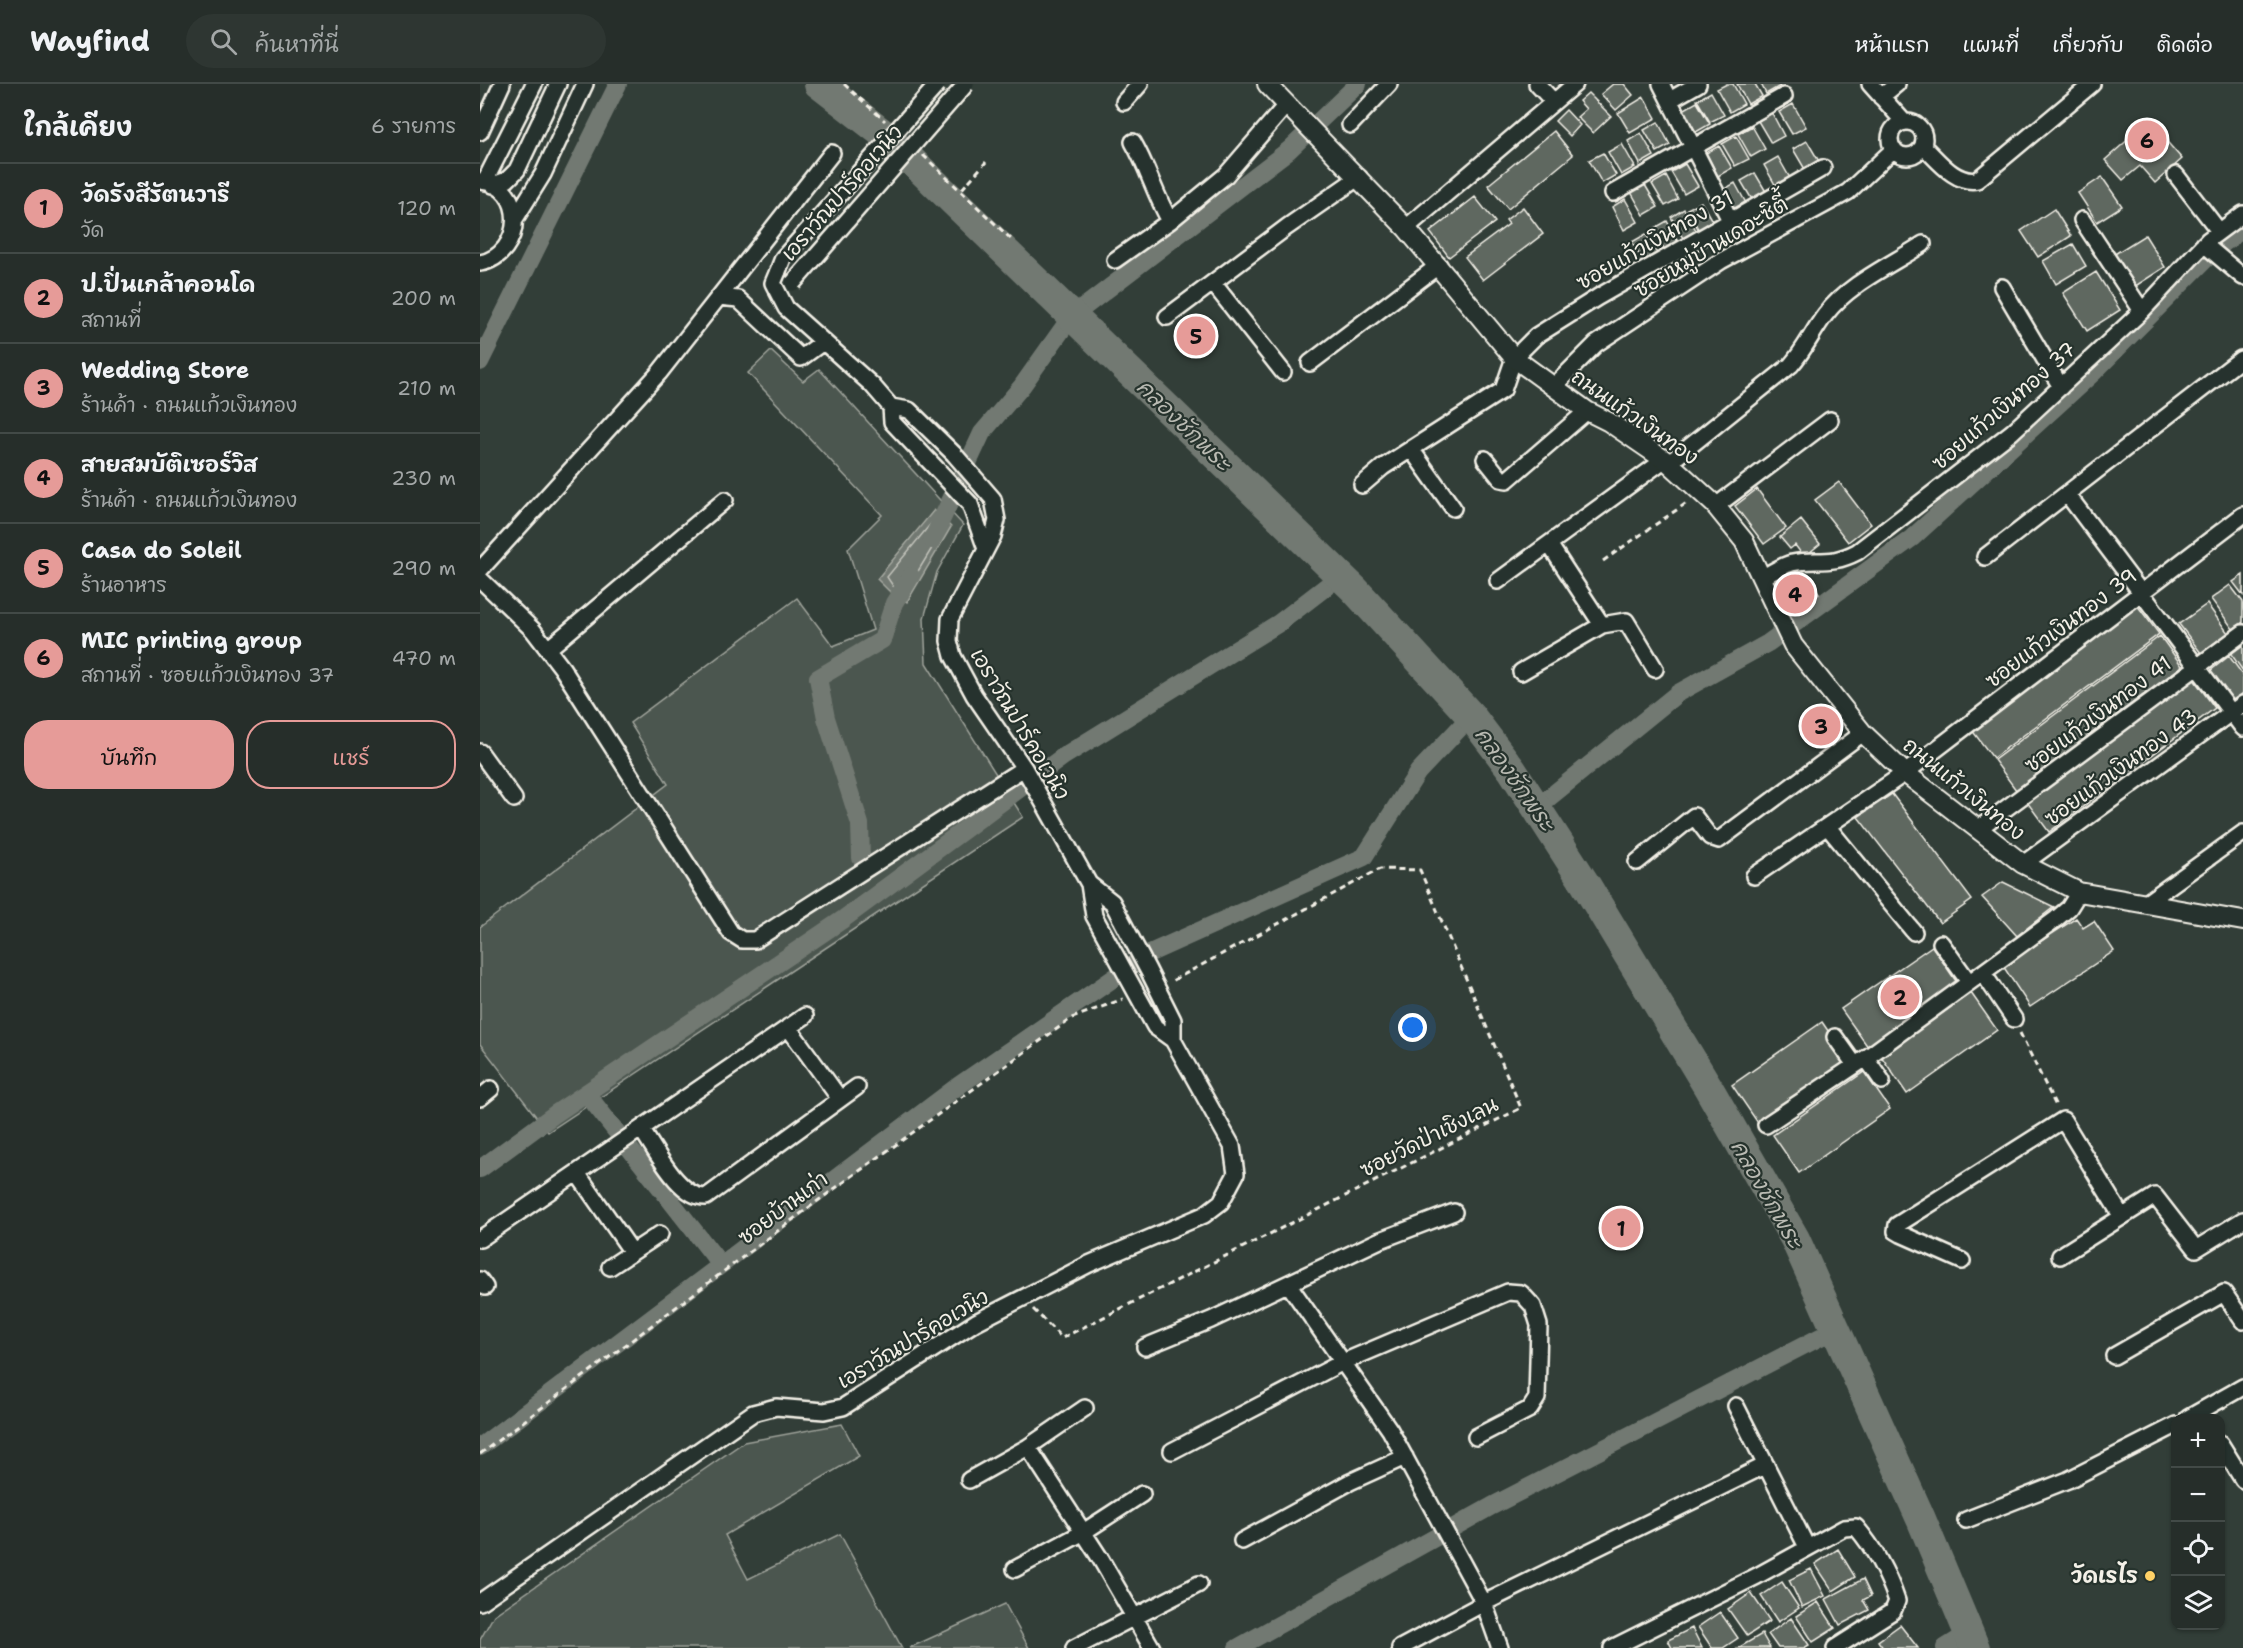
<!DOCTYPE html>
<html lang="th">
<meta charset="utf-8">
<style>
:root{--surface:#262e2a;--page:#2e3632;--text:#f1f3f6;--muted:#a4a8a8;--line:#424a47;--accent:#e69b98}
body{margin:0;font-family:"Shantell Sans","Playpen Sans Thai",sans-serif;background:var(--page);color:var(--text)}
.controls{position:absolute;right:18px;bottom:18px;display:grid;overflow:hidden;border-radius:12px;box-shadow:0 2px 4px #0004}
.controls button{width:54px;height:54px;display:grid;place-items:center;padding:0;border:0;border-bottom:2px solid var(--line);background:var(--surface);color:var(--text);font:30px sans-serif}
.you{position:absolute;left:933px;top:944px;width:21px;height:21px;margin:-15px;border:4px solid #fff;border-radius:50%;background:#1a73e8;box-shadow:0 0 0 9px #1a73e833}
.badge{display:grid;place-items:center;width:39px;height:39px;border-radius:50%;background:var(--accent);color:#111;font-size:20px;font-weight:700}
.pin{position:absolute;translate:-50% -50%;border:3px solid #fff;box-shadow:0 2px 6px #0006}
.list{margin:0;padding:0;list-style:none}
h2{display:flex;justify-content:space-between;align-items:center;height:78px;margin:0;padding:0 24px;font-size:26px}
h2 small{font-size:20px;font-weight:400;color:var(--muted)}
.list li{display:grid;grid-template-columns:39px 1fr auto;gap:18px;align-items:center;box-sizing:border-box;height:90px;padding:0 24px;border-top:2px solid var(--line)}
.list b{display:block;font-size:22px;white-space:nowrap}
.list p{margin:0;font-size:20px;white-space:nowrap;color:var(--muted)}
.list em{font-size:20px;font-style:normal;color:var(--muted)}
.actions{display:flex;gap:12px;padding:18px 24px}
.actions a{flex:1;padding:14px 0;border:2px solid var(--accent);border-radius:24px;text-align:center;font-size:21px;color:var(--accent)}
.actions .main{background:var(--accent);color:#111}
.icon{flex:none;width:33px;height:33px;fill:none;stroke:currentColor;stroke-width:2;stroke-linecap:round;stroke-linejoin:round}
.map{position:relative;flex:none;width:1763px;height:1564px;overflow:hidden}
header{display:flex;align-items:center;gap:36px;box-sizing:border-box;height:84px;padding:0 30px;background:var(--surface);border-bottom:2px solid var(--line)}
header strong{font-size:28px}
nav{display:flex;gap:33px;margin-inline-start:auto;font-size:21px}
.search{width:420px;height:54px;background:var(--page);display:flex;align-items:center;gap:15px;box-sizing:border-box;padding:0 21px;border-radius:33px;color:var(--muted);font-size:22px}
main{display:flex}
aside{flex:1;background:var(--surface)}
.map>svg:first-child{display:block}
.green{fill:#4c564f;stroke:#a0a49c;stroke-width:1.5}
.water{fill:#727972;stroke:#a6a9a1;stroke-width:1.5}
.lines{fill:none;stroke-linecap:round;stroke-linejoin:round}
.shore{stroke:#c0c1b9;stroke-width:1.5}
.canal{stroke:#727972;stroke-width:18}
.river{stroke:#727972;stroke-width:30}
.building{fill:#5f6861;stroke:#f4f1e8;stroke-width:1.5}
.minor-casing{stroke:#f4f1e8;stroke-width:20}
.tertiary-casing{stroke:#f4f1e8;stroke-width:22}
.path{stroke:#f4f1e8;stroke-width:3;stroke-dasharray:6 4.5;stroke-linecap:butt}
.minor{stroke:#26332d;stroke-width:15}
.tertiary{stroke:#26332d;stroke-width:18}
.minor-bridge-casing{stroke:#f4f1e8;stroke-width:20;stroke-linecap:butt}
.minor-bridge{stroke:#26332d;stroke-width:15}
.poi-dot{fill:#ffd166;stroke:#26332d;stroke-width:2}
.labels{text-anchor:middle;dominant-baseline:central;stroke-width:4.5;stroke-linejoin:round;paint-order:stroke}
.street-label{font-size:21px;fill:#f4f1e8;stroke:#26332d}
.poi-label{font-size:21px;font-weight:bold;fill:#f4f1e8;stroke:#26332d;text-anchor:end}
.water-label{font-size:22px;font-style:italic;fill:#babbb3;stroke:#26332d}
</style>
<header>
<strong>Wayfind</strong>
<div class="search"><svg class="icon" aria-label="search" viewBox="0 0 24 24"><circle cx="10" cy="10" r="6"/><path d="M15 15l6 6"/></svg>ค้นหาที่นี่</div>
<nav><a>หน้าแรก</a><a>แผนที่</a><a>เกี่ยวกับ</a><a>ติดต่อ</a></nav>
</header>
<main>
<aside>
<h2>ใกล้เคียง<small>6 รายการ</small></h2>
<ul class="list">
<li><span class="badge">1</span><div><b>วัดรังสีรัตนวารี</b><p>วัด</p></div><em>120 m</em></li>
<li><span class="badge">2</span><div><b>ป.ปิ่นเกล้าคอนโด</b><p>สถานที่</p></div><em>200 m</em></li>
<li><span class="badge">3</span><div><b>Wedding Store</b><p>ร้านค้า · ถนนแก้วเงินทอง</p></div><em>210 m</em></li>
<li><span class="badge">4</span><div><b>สายสมบัติเซอร์วิส</b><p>ร้านค้า · ถนนแก้วเงินทอง</p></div><em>230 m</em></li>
<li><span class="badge">5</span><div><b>Casa do Soleil</b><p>ร้านอาหาร</p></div><em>290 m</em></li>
<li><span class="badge">6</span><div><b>MIC printing group</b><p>สถานที่ · ซอยแก้วเงินทอง 37</p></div><em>470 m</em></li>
</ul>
<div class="actions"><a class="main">บันทึก</a><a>แชร์</a></div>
</aside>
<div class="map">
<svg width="1763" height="1564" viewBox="0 0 1763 1564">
<rect width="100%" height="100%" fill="#323e38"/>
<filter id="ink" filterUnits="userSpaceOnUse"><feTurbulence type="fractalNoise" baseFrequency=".0167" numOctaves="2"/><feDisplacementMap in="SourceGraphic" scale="12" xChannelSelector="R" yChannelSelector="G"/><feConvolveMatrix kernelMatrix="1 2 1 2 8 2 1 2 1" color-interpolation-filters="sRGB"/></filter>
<g filter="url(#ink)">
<!-- green -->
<path class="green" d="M291 267 323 297 339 285 483 441 457 488 444 534 446 579 543 733 68 1048 0 960V843L188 700 150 639 317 514 353 562 393 546 368 465 402 431 268 289Z
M362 1340 379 1372 245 1451 268 1495 360 1450 422 1564H0V1556L14 1531 264 1358Z
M525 1520 549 1564H429Z"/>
<!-- water -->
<path class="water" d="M454 426 471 443 427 518 409 507 397 495Z"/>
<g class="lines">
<!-- shore -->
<path class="shore" d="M453 437H457L463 446 426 507 423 508 413 502 407 493Z"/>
<!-- canal -->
<path class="canal" d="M0 278 138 0
M452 456 502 349 542 302 591 233 809 66 878 0
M1055 725 1198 609 1288 559 1432 454 1615 287 1737 164 1763 145
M381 774 380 740 346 634 338 594 402 556 414 519 431 492
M106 1009 241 1181
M0 1085 75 1030 362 836 584 672 799 539 860 492
M0 1363 478 1002 670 869 884 773 938 688 991 632
M757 1564 1012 1422 1356 1245
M1465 1564 1489 1549"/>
<!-- river -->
<path class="river" d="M339 0 406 52 874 505 991 632 1032 686 1106 801 1228 1003 1315 1155 1441 1435 1495 1564"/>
</g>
<!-- building -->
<path class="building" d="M1133 0H1144L1153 11 1136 26 1121 10Z
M1247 0H1253L1264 20 1250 28 1237 5Z
M1257 0H1275L1282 12 1268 20Z
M1281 0H1299L1300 2 1286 10Z
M1231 8 1244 31 1230 38 1217 16Z
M1108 9 1131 32 1113 49 1097 33 1106 25 1099 17Z
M1164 13 1176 34 1150 49 1138 29Z
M1217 18 1230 40 1216 48 1203 26Z
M1313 20 1326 43 1312 50 1299 28Z
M1086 26 1100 41 1090 52 1075 37Z
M1292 29 1304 52 1291 59 1278 37Z
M1669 37 1702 75 1675 99 1660 82 1643 96 1625 76Z
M1178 38 1190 61 1177 68 1164 46Z
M1272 42 1285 65 1271 73 1258 50Z
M1074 47 1093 71 1028 125 1008 101Z
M1161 49 1174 72 1160 80 1148 57Z
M1256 52 1269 75 1255 82 1242 60Z
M1327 57 1340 79 1326 87 1313 65Z
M1142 60 1155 83 1141 91 1128 68Z
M1239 62 1252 84 1238 92 1226 69Z
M1123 69 1136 91 1122 99 1109 76Z
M1298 73 1311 96 1297 104 1284 81Z
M1205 80 1218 102 1204 110 1191 88Z
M1275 89 1288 111 1274 119 1261 97Z
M1186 92 1198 115 1185 122 1172 100Z
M1622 93 1642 122 1617 138 1598 109Z
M1255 99 1267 121 1254 129 1241 107Z
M1165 101 1178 123 1164 131 1151 108Z
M995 113 1015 138 969 173 950 148Z
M1145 115 1158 138 1144 146 1132 123Z
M1221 118 1234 140 1220 148 1207 125Z
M1043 123 1063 150 1003 196 985 173 1029 140 1026 136Z
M1204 125 1217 148 1204 156 1191 133Z
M1574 125 1591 152 1558 173 1541 147Z
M1187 137 1199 160 1186 168 1173 145Z
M1166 150 1179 173 1165 181 1152 158Z
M1665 151 1685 183 1654 203 1633 171Z
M1593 160 1606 182 1576 200 1563 177Z
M1616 188 1640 226 1607 247 1583 209Z
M1359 398 1391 440 1368 458 1335 416Z
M1277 405 1306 444 1284 460 1255 422Z
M1321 436 1340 460 1324 473 1315 461 1310 465 1300 453Z
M1322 485 1339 510 1319 524 1302 499Z
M1763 491V511L1753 498Z
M1750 501 1763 518V538L1753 545 1731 515Z
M1727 520 1748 549 1721 569 1699 540Z
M1657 521 1679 550 1513 674 1491 645Z
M1680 552 1702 582 1536 706 1514 676Z
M1763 561V587L1751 570Z
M1749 572 1763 591V609L1753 617 1730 587Z
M1713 594 1735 624 1569 748 1547 718Z
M1412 710 1492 816 1460 839 1378 733Z
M1523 798 1574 823 1537 852 1502 813Z
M1596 834 1603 844 1614 837 1634 867 1550 923 1523 882Z
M1452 862 1478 900 1388 963 1361 925Z
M1491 909 1517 946 1427 1010 1401 972Z
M1342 938 1368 976 1278 1039 1252 1001Z
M1384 988 1410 1025 1319 1089 1293 1051Z
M1358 1465 1375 1493 1353 1507 1335 1480Z
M1331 1485 1345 1512 1322 1523 1309 1496Z
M1383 1495 1391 1512 1383 1516 1389 1526 1360 1541 1346 1515Z
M1302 1498 1319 1524 1298 1538 1281 1512Z
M1271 1509 1290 1537 1267 1552 1248 1525Z
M1338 1518 1355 1544 1333 1558 1316 1532Z
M1240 1528 1258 1554 1243 1564H1232L1218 1543Z
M1311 1534 1329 1561 1324 1564H1298L1288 1550Z
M1420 1541 1438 1564H1403L1398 1557Z
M1212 1544 1222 1564H1192L1188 1556Z
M1282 1550 1290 1564H1258Z"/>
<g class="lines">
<!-- minor casing -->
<g class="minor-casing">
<path id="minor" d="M1057 0 1073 17
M1181 0 1250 136
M1390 0 1424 38
M1401 13 1417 0
M1190 16 1218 0
M644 18 660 0
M1410 55a17 17 0 1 1 34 0a17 17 0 1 1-34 0Z
M870 41 909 0
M0 48 22 0
M653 58C668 84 675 111 690 137
M1443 62C1458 76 1475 100 1497 96L1612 0
M1696 91 1739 147
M0 97C48 101 44 171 0 179
M5 97 54 0
M13 101 27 96 37 86 78 0
M1133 109 1304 12
M35 135 63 90 105 0
M1602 136 1662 227
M926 144 1095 0
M1724 160 1763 193
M635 176 690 137 746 91 807 20
M298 187 293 199 306 224 392 301 411 323 412 338 490 420 506 465
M733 199 803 288
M1522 203 1581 303
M239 213 258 215 321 274 343 258
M687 233 807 143 879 93
M830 279 959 181
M1073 303 1116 260 1241 177 1368 108 1414 65
M931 365 973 424
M1005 375 1021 395 1027 396 1107 327
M1189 379 1311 281C1325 265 1333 247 1345 231 1368 200 1411 181 1443 160
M882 401 903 383 1023 306 1034 274 1056 252 1118 213 1343 84
M1587 410 1763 644
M1236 422 1350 336
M1069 460 1122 541
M1505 473 1761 275
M0 486 179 289 352 69
M1282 494C1292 488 1301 482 1312 479 1338 474 1350 482 1377 468L1532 348 1662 227 1728 156 1763 130
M0 495 53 546 82 584 251 849 262 856H275L544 684
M1018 497 1184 376
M68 565 245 416
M1041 588 1122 541 1146 537 1175 585
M0 668 34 715
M1347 742 1434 848
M1498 745 1763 549
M1157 778 1214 732 1230 753 1239 756 1383 649
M1543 780 1763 620
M1274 792 1425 689 1763 431
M609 800 632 818 668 886 693 936V956
M1666 819 1763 749
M1461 859 1489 898
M1503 889 1534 935
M308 943 360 1015
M1355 953 1375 981
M1386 974 1402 997
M0 1014 11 1005
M1286 1041 1386 974 1576 835 1589 824 1599 808
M161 1045C176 1066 199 1114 226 1113L377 1003
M97 1089 152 1168
M0 1155 325 932
M1580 1172 1675 1112 1716 1165 1763 1136
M1482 1177 1421 1150 1416 1147 1417 1141 1583 1036 1639 1128 1644 1130
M130 1183 180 1150
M0 1196 5 1203
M809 1201 910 1346 1004 1519 1020 1564
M665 1263 731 1236 898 1157 974 1128
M1634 1272 1744 1209 1763 1237
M1256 1322 1327 1463
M1708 1334 1763 1303
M1740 1359 1763 1396
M548 1363 620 1474 672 1564
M692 1367 861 1279 1028 1208 1041 1209 1053 1222 1059 1241 1057 1314 1050 1325 996 1353
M489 1396 548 1363 605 1324
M1486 1436 1588 1396 1696 1341
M762 1457 870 1398 925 1373
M535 1485 602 1449 662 1410
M0 1518 273 1329 296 1323 344 1327 363 1323 496 1238 609 1180 724 1131 741 1118 756 1090 752 1062 693 956 675 943 614 832 609 800 544 684 494 611 473 572 469 557 470 535 513 452 517 436 513 415 474 370 429 326 411 323
M594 1564 719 1500
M920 1564 1004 1519 1286 1381
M1132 1564 1277 1492 1364 1444 1376 1443C1394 1464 1408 1490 1417 1517L1413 1527 1355 1564"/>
</g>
<!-- tertiary casing -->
<g class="tertiary-casing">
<path id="tertiary" d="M787 0 926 144 1034 274 1107 327 1129 338 1189 379 1234 420 1264 457 1313 561 1383 649 1425 689 1543 780 1599 808 1763 837"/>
</g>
<!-- path -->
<path class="path" d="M364 0 405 37
M443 71 532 156
M482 105 506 78
M1123 477 1208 418
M1540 949 1577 1024
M553 1225 582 1254 1041 1024 940 786 900 785 690 898
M0 1370 339 1116 592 934 643 915"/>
<!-- minor -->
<use href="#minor" class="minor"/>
<!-- tertiary -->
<use href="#tertiary" class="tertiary"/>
<!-- minor-bridge casing -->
<g class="minor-bridge-casing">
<path id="minor-bridge" d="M298 187 303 174 458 0
M313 199 486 0"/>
</g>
<!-- minor-bridge -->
<use href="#minor-bridge" class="minor-bridge"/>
</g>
</g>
<!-- markers -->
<circle class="poi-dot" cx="1670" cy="1492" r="6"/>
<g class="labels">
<!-- street labels -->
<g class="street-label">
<text transform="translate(362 109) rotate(-49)">เอราวัณปาร์คอเวนิว</text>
<text transform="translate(1175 156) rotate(-30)">ซอยแก้วเงินทอง 31</text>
<text transform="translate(1231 163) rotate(-31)">ซอยหมู่บ้านเดอะซิตี้</text>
<text transform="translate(1524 322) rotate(-41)">ซอยแก้วเงินทอง 37</text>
<text transform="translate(1155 333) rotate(35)">ถนนแก้วเงินทอง</text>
<text transform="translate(1581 544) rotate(-37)">ซอยแก้วเงินทอง 39</text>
<text transform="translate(1618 630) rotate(-37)">ซอยแก้วเงินทอง 41</text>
<text transform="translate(540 640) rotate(59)">เอราวัณปาร์คอเวนิว</text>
<text transform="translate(1641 683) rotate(-36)">ซอยแก้วเงินทอง 43</text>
<text transform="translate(1484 705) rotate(39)">ถนนแก้วเงินทอง</text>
<text transform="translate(949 1053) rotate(-27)">ซอยวัดป่าเชิงเลน</text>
<text transform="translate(303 1124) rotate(-37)">ซอยบ้านเก่า</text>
<text transform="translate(433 1255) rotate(-31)">เอราวัณปาร์คอเวนิว</text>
</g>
<!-- poi labels -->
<g class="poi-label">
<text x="1658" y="1492">วัดเรไร</text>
</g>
<!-- water labels -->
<g class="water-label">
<text transform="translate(704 341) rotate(44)">คลองชักพระ</text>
<text transform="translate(1035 695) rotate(55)">คลองชักพระ</text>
<text transform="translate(1287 1110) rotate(60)">คลองชักพระ</text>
</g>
</g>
</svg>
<div class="controls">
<button>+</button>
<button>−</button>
<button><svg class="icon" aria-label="locate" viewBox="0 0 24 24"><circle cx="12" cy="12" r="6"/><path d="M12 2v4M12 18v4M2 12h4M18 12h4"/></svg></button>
<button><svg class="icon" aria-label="layers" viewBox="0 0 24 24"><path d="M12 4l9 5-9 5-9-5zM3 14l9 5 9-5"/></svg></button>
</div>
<div class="you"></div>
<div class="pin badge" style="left:1141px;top:1144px">1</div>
<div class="pin badge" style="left:1420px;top:913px">2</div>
<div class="pin badge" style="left:1341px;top:642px">3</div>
<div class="pin badge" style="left:1315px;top:510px">4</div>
<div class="pin badge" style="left:716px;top:252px">5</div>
<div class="pin badge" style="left:1667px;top:56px">6</div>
</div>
</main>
